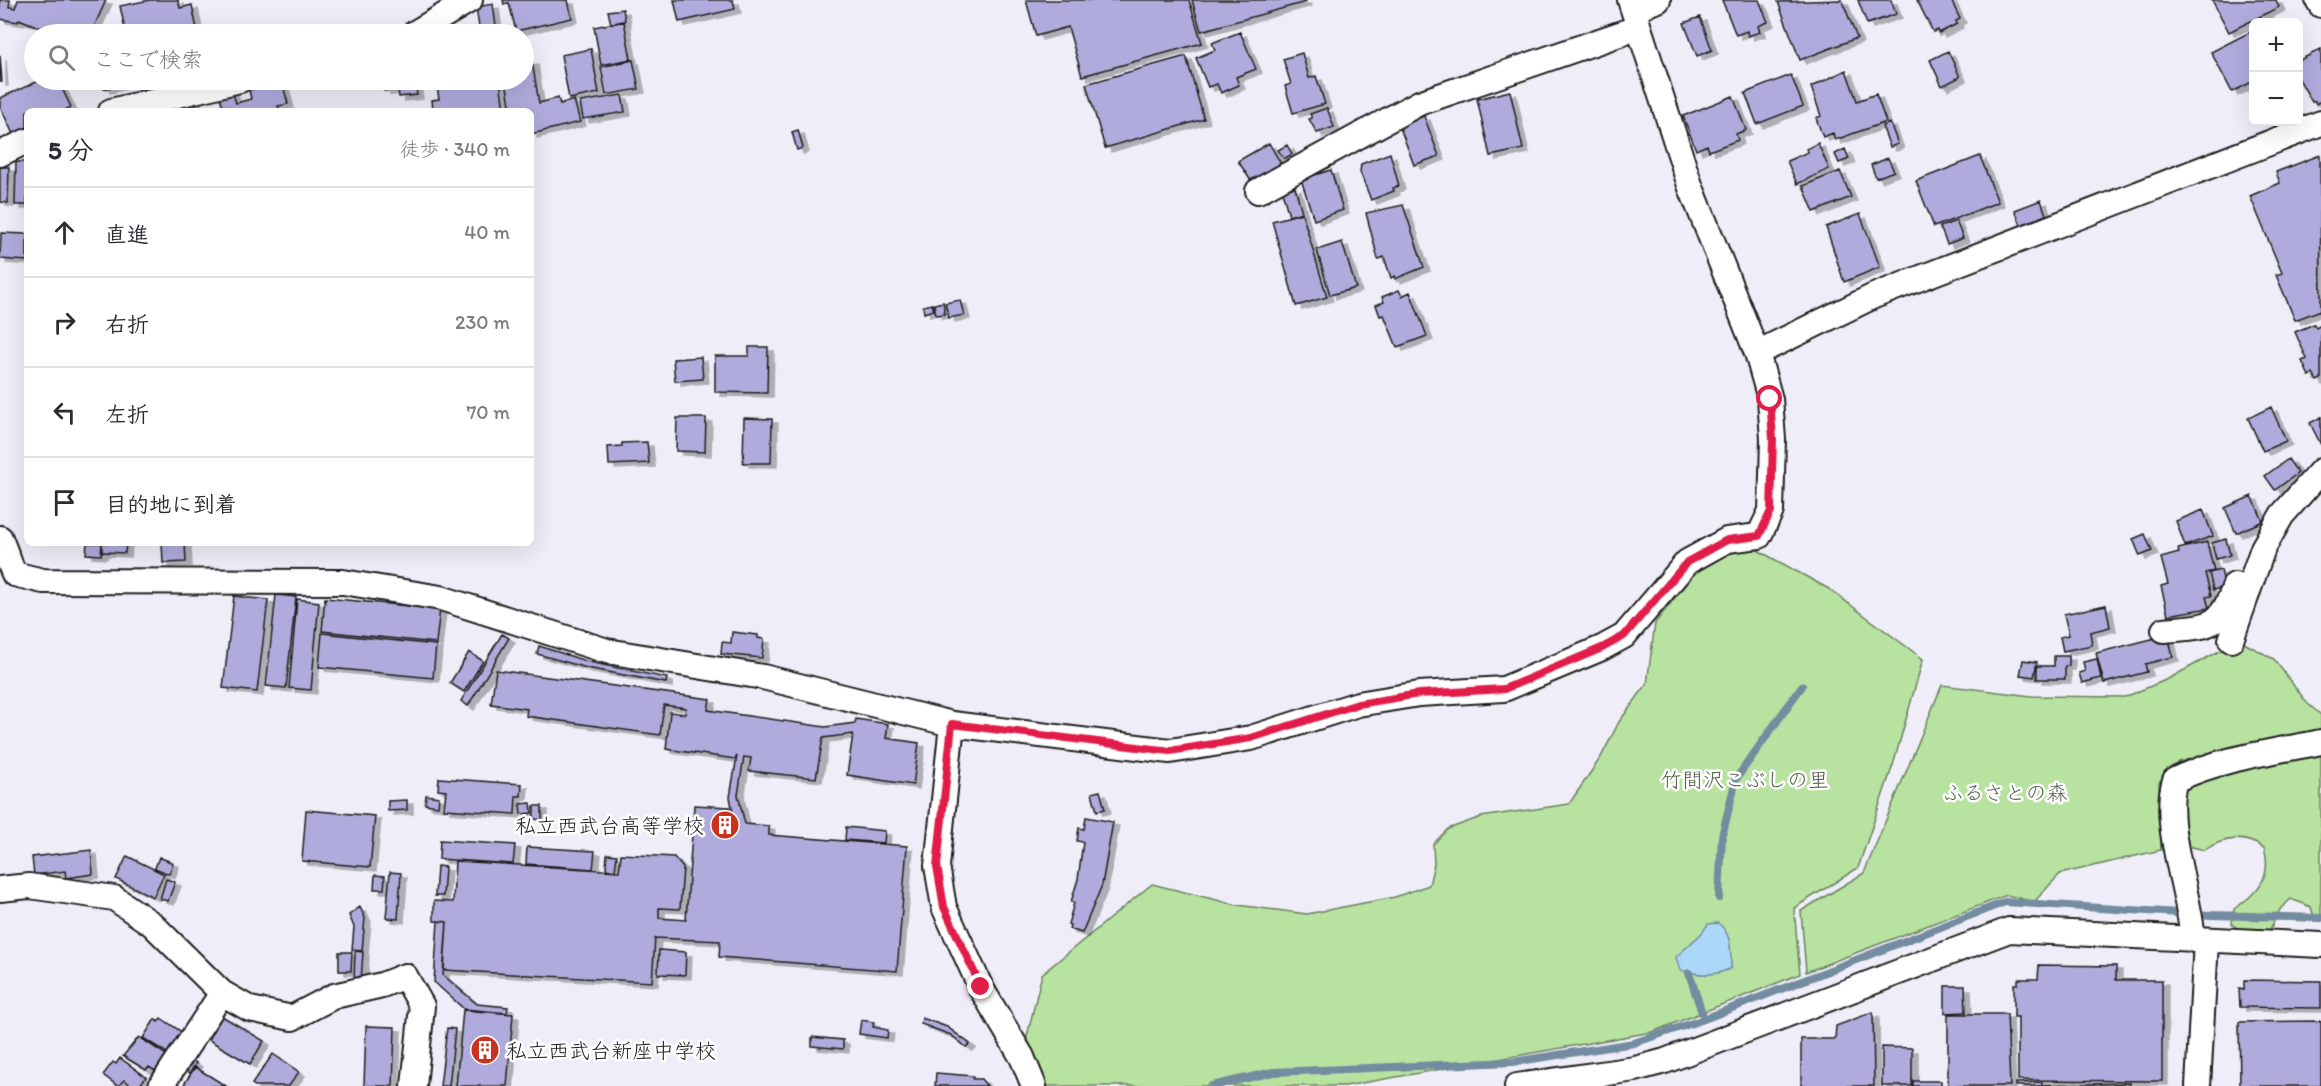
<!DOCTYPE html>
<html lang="ja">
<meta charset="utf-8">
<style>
:root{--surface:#fff;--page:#f2f2f3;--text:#2b2b33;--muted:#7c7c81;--line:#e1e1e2}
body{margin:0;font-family:Itim,"Klee One",sans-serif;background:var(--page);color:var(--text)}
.controls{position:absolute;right:18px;top:18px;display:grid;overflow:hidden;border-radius:9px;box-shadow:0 6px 24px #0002}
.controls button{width:54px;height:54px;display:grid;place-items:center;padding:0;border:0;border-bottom:2px solid var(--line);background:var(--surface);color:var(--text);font:30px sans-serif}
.stop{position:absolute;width:18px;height:18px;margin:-14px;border:4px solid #e11d48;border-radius:50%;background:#fff}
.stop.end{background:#e11d48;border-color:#fff;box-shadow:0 2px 6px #0008}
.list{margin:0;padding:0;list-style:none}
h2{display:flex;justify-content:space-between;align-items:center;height:78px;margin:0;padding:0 24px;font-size:26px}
h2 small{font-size:20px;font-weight:400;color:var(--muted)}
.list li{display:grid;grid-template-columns:39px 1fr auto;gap:18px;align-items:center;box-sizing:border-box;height:90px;padding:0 24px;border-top:2px solid var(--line)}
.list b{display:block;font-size:22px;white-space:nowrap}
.list em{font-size:20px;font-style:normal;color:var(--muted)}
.icon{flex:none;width:33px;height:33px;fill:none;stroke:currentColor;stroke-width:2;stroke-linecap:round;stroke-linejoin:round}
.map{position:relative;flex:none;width:2321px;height:1086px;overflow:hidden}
.search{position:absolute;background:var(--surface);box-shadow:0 6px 24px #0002;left:24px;top:24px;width:510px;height:66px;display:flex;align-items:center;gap:15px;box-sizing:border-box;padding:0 21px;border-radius:33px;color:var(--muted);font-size:22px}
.panel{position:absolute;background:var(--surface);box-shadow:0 6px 24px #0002;left:24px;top:108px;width:510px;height:438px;border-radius:9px}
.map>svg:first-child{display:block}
.green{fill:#b7e29f;stroke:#6a7f5e;stroke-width:1.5}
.water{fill:#add7f8;stroke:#738ca0;stroke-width:1.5}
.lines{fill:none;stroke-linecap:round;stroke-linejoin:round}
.stream{stroke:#738ca0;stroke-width:8}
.building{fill:#afacdd;stroke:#1c1c1c;stroke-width:1.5;filter:url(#shadow)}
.minor-casing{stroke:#1c1c1c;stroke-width:28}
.minor{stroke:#fff;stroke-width:24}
.route{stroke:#e11d48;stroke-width:8}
.labels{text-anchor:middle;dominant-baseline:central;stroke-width:5;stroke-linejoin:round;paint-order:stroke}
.park-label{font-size:21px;fill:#52614a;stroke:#fff}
.poi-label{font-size:21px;fill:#1c1c1c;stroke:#fff;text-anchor:end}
</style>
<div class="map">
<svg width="2321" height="1086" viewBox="0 0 2321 1086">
<defs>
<filter id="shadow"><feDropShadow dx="6" dy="4" stdDeviation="0" flood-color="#0004"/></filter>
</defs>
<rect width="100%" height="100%" fill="#efeef8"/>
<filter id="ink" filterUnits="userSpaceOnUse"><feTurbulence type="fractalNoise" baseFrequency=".0167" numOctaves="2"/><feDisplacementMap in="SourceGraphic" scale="12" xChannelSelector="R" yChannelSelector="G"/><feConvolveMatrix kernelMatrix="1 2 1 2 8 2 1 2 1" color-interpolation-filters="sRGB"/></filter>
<g filter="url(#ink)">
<!-- green -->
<path class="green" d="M1752 547 1829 589 1923 659 1894 762 1858 868 1794 908 1800 974 1652 1032 1345 1086H1034L1022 1057 1042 974 1152 884 1237 905 1307 914 1395 897 1429 885 1434 864 1433 844 1448 829 1481 817 1569 804 1601 757 1619 722 1647 684 1655 623 1694 574 1722 556Z
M2244 643 2274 659 2307 703 2321 715V729L2179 762 2159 782 2161 850 2060 874 2034 902 2007 895 1806 972 1801 911 1864 873 1942 685 2031 696 2125 697 2168 679 2223 649Z
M2321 754V921L2314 917 2311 907 2291 899 2281 908 2269 931 2237 929 2232 923 2234 909C2256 894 2273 878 2264 848 2244 835 2224 837 2205 850L2192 847 2182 837 2178 796 2192 781 2257 764Z"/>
<!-- water -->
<path class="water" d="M1718 923C1732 933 1731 952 1731 968 1715 977 1697 975 1680 970L1676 957 1701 934 1708 924Z"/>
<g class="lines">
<!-- stream -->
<path class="stream" d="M1719 898 1722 836 1736 779 1802 686
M1689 973 1704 1019
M1212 1086 1273 1072 1513 1062 1634 1043 1704 1019 2005 902 2211 915 2321 918"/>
</g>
<!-- building -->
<path class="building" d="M0 0H10L9 7 15 8 18 0H106L91 34H50L51 32 19 19 18 22 0 19Z
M150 0H178L180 8 192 5 198 34H126L120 6Z
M503 0H568L572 18 516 31 509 3 504 4Z
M674 0H733L735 9 679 22Z
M1026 0H1189L1202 43 1082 76 1068 27 1036 36Z
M1192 0H1305L1306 2 1201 31Z
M1722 0H1759L1768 22 1758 26 1760 32 1748 36 1747 31 1736 35Z
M1842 0 1857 38 1800 60 1778 2Z
M1858 0H1891L1896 14 1867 24Z
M1917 0H1951L1960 19 1956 21 1957 24 1939 33 1938 30 1933 32Z
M2212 0H2276L2279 7 2229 32Z
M493 4 497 34H480L476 7Z
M623 9 625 21 611 24 608 11Z
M1700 17 1712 50 1697 56 1684 23Z
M624 21 631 59 601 65 594 27Z
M2254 30V81L2232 92 2211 52Z
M1240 32 1256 69 1236 77 1239 85 1221 93 1217 84 1208 87 1196 58 1215 50 1212 43Z
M591 49 599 93 569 99 561 55Z
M2321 49V101L2316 104 2315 101 2312 102 2298 77V61Z
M1948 51 1960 77 1942 86 1930 60Z
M1302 53 1309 78 1316 76 1325 104 1293 113 1285 86 1291 84 1283 59Z
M0 55 2 82H0Z
M1186 56 1204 119 1105 148 1086 84Z
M633 60 639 89 606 95 601 67Z
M532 61 539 103 558 98 560 104 574 100 580 122 531 134V111H511L506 80H524V63Z
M1846 70 1857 101 1876 94 1886 122 1835 140 1833 133 1823 137 1816 118 1821 116 1811 87Z
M1791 75 1803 106 1757 124 1745 93Z
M41 80H58L71 107 63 111H27V128L13 134 0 106V98Z
M102 80H127L128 83 104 89Z
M136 80H190L138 90Z
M382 80H415L417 95 399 97 398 90 384 91Z
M436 80H500L504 111H433L432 100 439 99Z
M282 81 288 104 278 106 280 111H226L225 106 223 107 219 94 232 91 236 103 251 99 249 90Z
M1510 91 1523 149 1490 156 1477 99Z
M622 95 625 112 583 119 580 102Z
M1733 96 1746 130 1736 134 1738 140 1709 151 1707 145 1696 150 1683 116Z
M195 98 196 109 203 111H153Z
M1327 108 1334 127 1317 133 1309 119 1312 118 1310 114Z
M1424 116 1439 156 1414 165 1399 125Z
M2273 122H2289L2275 127Z
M1890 123 1898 144 1890 147 1882 126Z
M798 130 803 148 797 150 792 132Z
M1269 143 1281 164 1251 181 1238 161Z
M1818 143 1829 169 1797 184 1787 161 1808 152 1806 149Z
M1287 145 1292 154 1284 159 1278 150Z
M1845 149 1849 159 1839 163 1835 154Z
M1390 153 1399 186 1393 188 1394 191 1371 200 1360 172 1361 164Z
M2320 155 2321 310 2295 320 2276 275 2282 273 2250 196 2280 183 2276 172Z
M1980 156 1998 202 1934 227 1916 181Z
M1888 158 1894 171 1876 178 1871 165Z
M16 162H27V205H15Z
M0 167H9L8 203 0 202Z
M1331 170 1343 210 1314 220 1301 179Z
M1840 171 1851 197 1814 212 1803 186Z
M1295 187 1302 212 1289 216 1282 191Z
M2041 200 2046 215 2021 225 2015 210Z
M1403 205 1424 267 1395 279V276L1391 278 1384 257 1378 259 1366 213Z
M1302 213 1327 297 1296 306 1272 221Z
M1860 214 1880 267 1844 282 1826 227Z
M1956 221 1963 238 1947 244 1940 227Z
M1 233 27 234V261L0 259Z
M1342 242 1356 288 1330 295 1317 250Z
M1399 290 1402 296 1410 292 1427 336 1397 347 1384 315 1380 316 1376 305 1384 302 1382 297Z
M960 300 964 315 949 318 945 303Z
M943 302 945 314 936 315 934 304Z
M932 304 934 310 924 313 923 306Z
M2314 324 2316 328 2321 325V379L2317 381 2313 374 2309 376 2302 361 2307 359 2295 332Z
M749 347H768L767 393 715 392V356H749Z
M701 357 703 379 675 381 673 359Z
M2271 407 2286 441 2263 451 2248 418Z
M2321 417V445L2310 423Z
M677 418H706L705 452 676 451Z
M744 418 772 419 771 463H743Z
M647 442 649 463 609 465 608 447 622 446V443Z
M2288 459 2298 473 2275 490 2265 476Z
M2252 496 2263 521 2236 533 2225 508Z
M2203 510 2213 536 2185 546 2176 521Z
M2145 534 2152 551 2140 556 2133 539Z
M2226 539 2230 555 2216 559 2212 543Z
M2207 542 2214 571 2205 573 2211 596 2206 597 2209 608 2168 615 2161 586 2168 584 2161 558 2179 553 2178 549Z
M87 543H102L101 555 86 554Z
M102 543H126L125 553 102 552Z
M162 543H185L186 562 163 563Z
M2221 570 2225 587 2213 590 2209 573Z
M276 595 296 597 286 688 266 686Z
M234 596 268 600 257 692 223 688Z
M325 598 440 609 436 643 322 631Z
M297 599 319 602 311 690 289 688Z
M2106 605 2110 627 2090 632 2092 645 2063 651 2060 637 2069 635 2064 614Z
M732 632 758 635V638L764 639 762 658 721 654 722 642 731 643Z
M322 633 436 645 433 678 319 667Z
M502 634 509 638 468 706 461 701Z
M2168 635 2173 657 2145 664 2147 672 2104 683 2096 653Z
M539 646 589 662 667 678 666 683 587 668 537 654Z
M469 652 483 661 464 692 450 683Z
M2054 656H2069V666H2065V679H2037V666H2054Z
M2097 659 2101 678 2082 683 2079 673 2085 671 2083 662Z
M2023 660 2037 662 2034 677 2020 675Z
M496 670 710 699 708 710 825 727 855 723 856 719 888 724 886 738 919 743 913 785 847 775 853 734 823 738 816 778 749 771 751 758 744 757 738 795 745 824 769 826V835L907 846 897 971 719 957 720 941 655 938 652 982 444 970 447 922 434 921V901L453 902 455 861 619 871 621 854 674 857 683 868 680 909 659 908V918L686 920 694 805 730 807 729 823H735L730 797 737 756 735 759 666 749 670 712 685 714 686 708 664 705 660 735 526 716 527 709 491 704Z
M439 778 522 784 521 796H516L515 814 444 809 446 791 438 790Z
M1100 791 1105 809 1097 811 1092 793Z
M426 795 439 797 438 806 425 804Z
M407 800V810L388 811V801Z
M531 803 532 813 521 814 520 804Z
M534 806H542V820L534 819Z
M306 810 375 816 370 867 302 861Z
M1086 817 1113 822 1102 885 1082 933 1069 929 1070 925 1068 924 1074 903 1071 902 1078 879 1083 842 1077 841 1079 828 1084 829Z
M846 827 885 831 884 843 845 840Z
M440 840 515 845 513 864 439 859Z
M527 847 595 851 593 869 526 864Z
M91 850 93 874 66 878 65 871 34 875 32 857Z
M607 854 617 855 615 871 606 869Z
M127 856 164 874 153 897 116 879Z
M159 857 173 863 169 874 155 868Z
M437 866 445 867 443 896H435Z
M390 872 401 873 398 919 386 918Z
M375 875 385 876 384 889H374Z
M166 879 175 882 168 901 160 899Z
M360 907 365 918 362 951 352 950 354 927 349 915Z
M438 921 447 922 443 975 477 1004 508 1007 507 1013 464 1009 434 982Z
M659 950 686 952 685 975 658 974Z
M355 951 363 952 361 981H354Z
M339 952H352L351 971H339Z
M2039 965 2116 966V980H2162V1081L2018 1080V1017H2014V984H2018V979H2038Z
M2244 980 2321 981V1008L2240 1007 2239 988 2244 989Z
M1945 986H1965L1966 1012 1945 1013Z
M463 1010 513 1014 507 1086H456Z
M1873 1012 1874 1086H1801V1039H1835L1836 1026Z
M1948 1014H2007L2010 1086H1948Z
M222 1016 264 1041 250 1064 209 1040Z
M161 1018 183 1033 170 1055 143 1038 155 1019 158 1022Z
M922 1018 947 1027 970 1044 966 1047 951 1035 921 1024Z
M861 1020 874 1022 873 1027 888 1030 887 1038 859 1034Z
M2321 1021V1086H2240L2239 1022Z
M366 1026 395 1027 393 1086H364Z
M447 1028 455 1029 449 1086H440Z
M139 1037 168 1056 157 1072 149 1067 146 1070 123 1056Z
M812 1037 843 1040V1049L812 1046Z
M1882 1047 1912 1048V1086H1882Z
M273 1054 299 1072 289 1086H255L252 1084Z
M188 1057 196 1063 190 1073 181 1067Z
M120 1058 146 1077 139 1086H133L124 1080 118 1086 103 1075 113 1062 116 1064Z
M195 1067 226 1086H183Z
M936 1073 973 1076V1079H981L987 1086H935Z
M1913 1081H1941V1086H1913Z
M2042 1082V1086H2016V1083Z
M2130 1083V1086H2087V1084Z
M2086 1084V1086H2044V1085Z"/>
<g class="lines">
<!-- minor casing -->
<g class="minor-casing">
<path id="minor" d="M2318 0 2321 5
M1633 9 1658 0
M413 34 470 0
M111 111 240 80
M0 154 27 141
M1258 191 1419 103 1637 28
M1757 353 1874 296 2321 123
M0 538 14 574 43 581 343 582 441 598 607 651 763 677 952 724 1170 751 1251 738 1358 704 1419 694 1504 689 1602 648 1624 636 1687 562 1727 540 1759 536 1771 511 1773 439 1770 399 1757 353 1690 185 1630 0
M2164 630C2208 626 2220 630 2235 585
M2231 640 2263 548 2282 515 2321 471
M952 724 937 866 944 907 981 988 1022 1057 1034 1086
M0 889 29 886 114 898 152 924 222 993 250 1009 292 1018 334 996 382 985 405 976 422 1006 414 1086
M2193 940C2190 893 2161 823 2175 780 2220 758 2273 752 2321 742
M161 1086 222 993
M1517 1086 1635 1069 1665 1061 2009 930 2321 945
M2198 1086 2206 941"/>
</g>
<!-- minor -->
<use href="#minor" class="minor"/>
</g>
</g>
<g class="lines" filter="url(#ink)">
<!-- route -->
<path class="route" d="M981 987 944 907 937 866 952 724 1170 751 1251 738 1358 704 1419 694 1504 689 1602 648 1624 636 1687 562 1727 540 1759 536 1771 511 1773 439 1770 399"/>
</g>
<!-- icons -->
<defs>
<g id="building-disc" transform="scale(1.5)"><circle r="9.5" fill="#c8321e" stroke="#fff"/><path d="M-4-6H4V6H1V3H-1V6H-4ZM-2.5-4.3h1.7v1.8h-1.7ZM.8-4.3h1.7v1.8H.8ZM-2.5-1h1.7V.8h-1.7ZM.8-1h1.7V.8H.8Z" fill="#fff"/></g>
</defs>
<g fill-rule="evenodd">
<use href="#building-disc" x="725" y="825"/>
<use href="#building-disc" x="485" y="1050"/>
</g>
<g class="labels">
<!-- park labels -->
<g class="park-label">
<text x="1745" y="779">竹間沢こぶしの里</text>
<text x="2005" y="792">ふるさとの森</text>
</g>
<!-- poi labels -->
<g class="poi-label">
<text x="704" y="825">私立西武台高等学校</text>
<text x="506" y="1050" text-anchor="start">私立西武台新座中学校</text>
</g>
</g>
</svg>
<div class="controls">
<button>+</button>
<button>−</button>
</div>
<div class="stop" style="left:1770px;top:399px"></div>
<div class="stop end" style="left:981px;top:987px"></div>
<div class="search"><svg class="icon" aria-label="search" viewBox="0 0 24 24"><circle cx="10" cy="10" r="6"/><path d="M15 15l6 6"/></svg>ここで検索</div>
<section class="panel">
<h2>5 分<small>徒歩 · 340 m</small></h2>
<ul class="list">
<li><svg class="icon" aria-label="ahead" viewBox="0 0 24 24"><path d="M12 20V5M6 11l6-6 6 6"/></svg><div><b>直進</b></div><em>40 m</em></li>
<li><svg class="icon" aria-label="right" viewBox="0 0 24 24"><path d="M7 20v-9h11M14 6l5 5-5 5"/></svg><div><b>右折</b></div><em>230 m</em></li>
<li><svg class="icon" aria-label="left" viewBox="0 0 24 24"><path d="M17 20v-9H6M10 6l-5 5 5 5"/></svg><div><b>左折</b></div><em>70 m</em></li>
<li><svg class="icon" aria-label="arrive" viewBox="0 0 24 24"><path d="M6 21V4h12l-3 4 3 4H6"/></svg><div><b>目的地に到着</b></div></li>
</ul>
</section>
</div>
